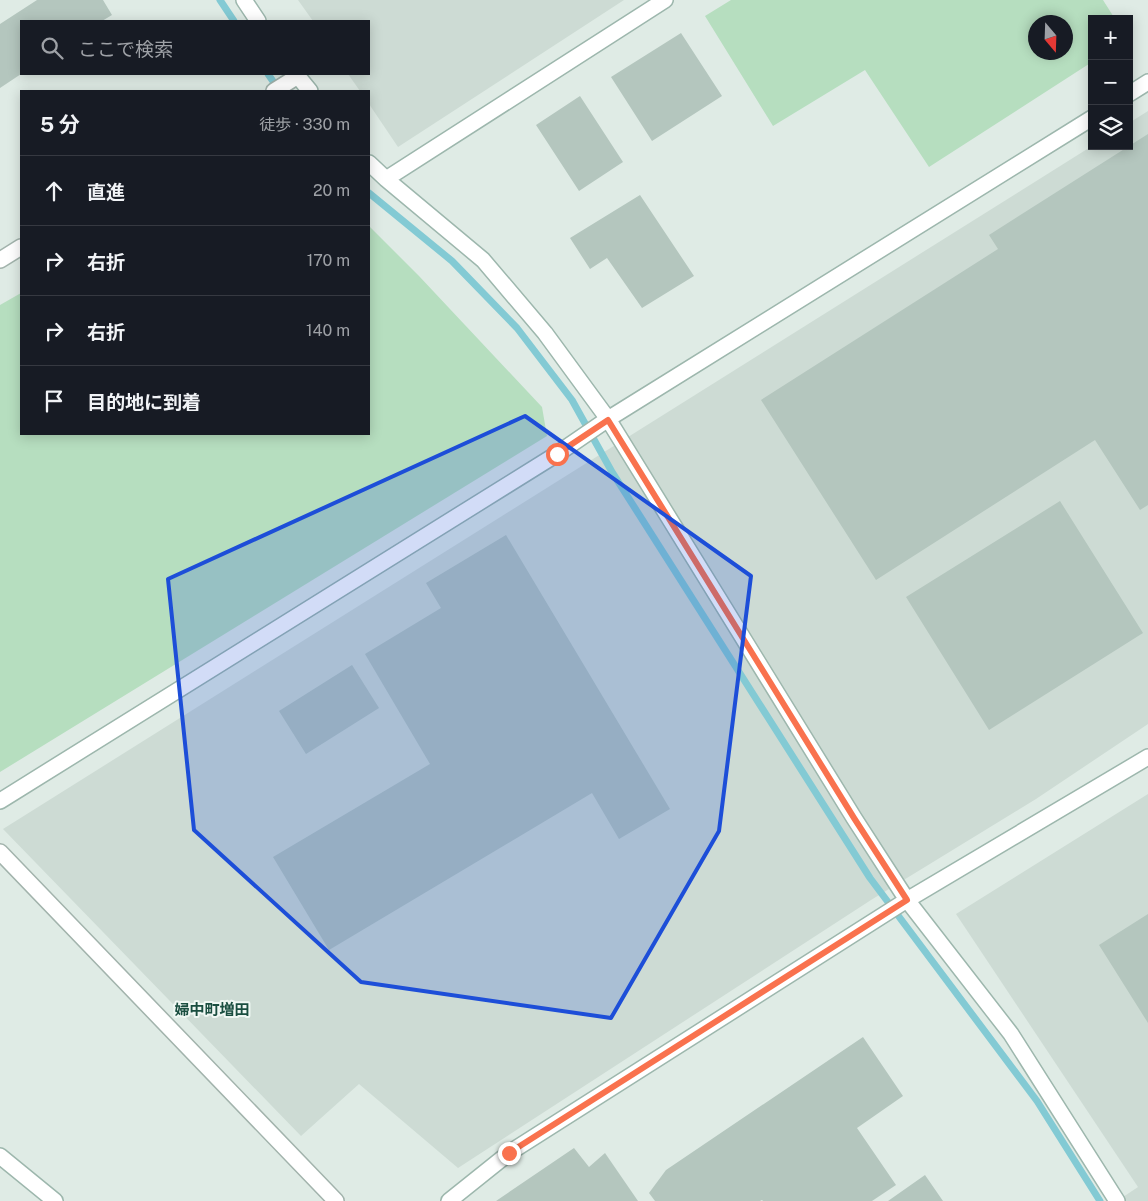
<!DOCTYPE html>
<html lang="ja">
<meta charset="utf-8">
<style>
:root{--surface:#171b24;--page:#20242c;--text:#f1f3f6;--muted:#9ea1a6;--line:#363941}
body{margin:0;font-family:"Public Sans","Noto Sans JP",sans-serif;background:var(--page);color:var(--text)}
.controls{position:absolute;right:15px;top:15px;display:grid;overflow:hidden;border-radius:0px;box-shadow:0 2px 12px #0003}
.controls button{width:45px;height:45px;display:grid;place-items:center;padding:0;border:0;border-bottom:1px solid var(--line);background:var(--surface);color:var(--text);font:25px sans-serif}
.compass{position:absolute;left:1028px;top:15px;width:45px;height:45px;border-radius:50%;background:var(--surface);box-shadow:0 2px 12px #0003;rotate:161deg}
.stop{position:absolute;width:15px;height:15px;margin:-11px;border:4px solid #f9724e;border-radius:50%;background:#fff}
.stop.end{background:#f9724e;border-color:#fff;box-shadow:0 1px 5px #0008}
.list{margin:0;padding:0;list-style:none}
h2{display:flex;justify-content:space-between;align-items:center;height:65px;margin:0;padding:0 20px;font-size:21px}
h2 small{font-size:16px;font-weight:400;color:var(--muted)}
.list li{display:grid;grid-template-columns:32px 1fr auto;gap:15px;align-items:center;box-sizing:border-box;height:70px;padding:0 20px;border-top:1px solid var(--line)}
.list b{display:block;font-size:19px;white-space:nowrap}
.list em{font-size:16px;font-style:normal;color:var(--muted)}
.icon{flex:none;width:28px;height:28px;fill:none;stroke:currentColor;stroke-width:2;stroke-linecap:round;stroke-linejoin:round}
.map{position:relative;flex:none;width:1148px;height:1201px;overflow:hidden}
.search{position:absolute;background:var(--surface);box-shadow:0 2px 12px #0003;left:20px;top:20px;width:350px;height:55px;display:flex;align-items:center;gap:12px;box-sizing:border-box;padding:0 18px;border-radius:0px;color:var(--muted);font-size:19px}
.panel{position:absolute;background:var(--surface);box-shadow:0 2px 12px #0003;left:20px;top:90px;width:350px;height:345px;border-radius:0px}
.map>svg:first-child{display:block}
.built{fill:#cddbd4}
.green{fill:#b6debf;fill-rule:evenodd}
.lines{fill:none;stroke-linecap:round;stroke-linejoin:round}
.stream{stroke:#83cad4;stroke-width:7}
.building{fill:#b4c6be}
.street-casing{stroke:#a2b3ac;stroke-width:18}
.secondary-casing{stroke:#9db7ad;stroke-width:18}
.street{stroke:#fff;stroke-width:15}
.secondary{stroke:#fff;stroke-width:15}
.route{stroke:#f9724e;stroke-width:6}
.marked{fill:#1d4ed8;fill-opacity:0.2;stroke:#1d4ed8;stroke-width:4;stroke-linejoin:round}
.labels{text-anchor:middle;dominant-baseline:central;stroke-width:4;stroke-linejoin:round;paint-order:stroke}
.neighbourhood-label{font-size:15px;font-weight:bold;fill:#1a4e40;stroke:#eff7f3}
</style>
<div class="map">
<svg width="1148" height="1201" viewBox="0 0 1148 1201">
<rect width="100%" height="100%" fill="#dfebe5"/>
<!-- built -->
<path class="built" d="M298 0H624L398 147 369 104V91H360L348 74H369V21H313Z
M1148 111V724L1036 799 871 900 458 1168 359 1084 301 1136 3 829 1092 146H1129V123Z
M1148 794V1201H1117L1138 1187 956 914Z"/>
<!-- green -->
<path class="green" d="M731 0H1103L1115 19H1092V62L929 167 865 70 773 126 705 16ZM1036 22H1066V52H1036Z
M369 226 419 276 542 407 547 436 0 772V305L21 293V434H369Z"/>
<g class="lines">
<!-- stream -->
<path class="stream" d="M220 0 234 21
M268 74 279 90
M369 193 452 261 517 328 572 400 612 472 870 878 1037 1101 1100 1201"/>
</g>
<!-- building -->
<path class="building" d="M37 0H103L112 15 102 21H21V74L0 88V24Z
M681 33 722 96 652 141 611 77Z
M580 96 623 162 579 191 536 125Z
M1148 134V505L1140 510 1095 440 876 580 761 400 998 249 989 235Z
M640 195 694 276 642 308 607 258 590 269 570 238Z
M1060 501 1143 633 989 730 906 597Z
M506 535 670 809 619 839 592 793 329 950 273 857 430 764 365 654 441 608 426 583Z
M352 665 379 708 306 754 279 711Z
M1148 914V1023L1099 945Z
M863 1037 903 1096 857 1128 896 1185 872 1201H763L762 1200 760 1201H655L649 1193 666 1170Z
M574 1148 589 1167 605 1153 638 1201H496Z
M925 1175 943 1201H888Z"/>
<g class="lines">
<!-- street casing -->
<g class="street-casing">
<path id="street" d="M274 91 298 76
M0 260 21 247
M0 852 336 1201"/>
</g>
<!-- secondary casing -->
<g class="secondary-casing">
<path id="secondary" d="M244 0 258 21
M296 74 310 91
M1129 94 1148 82
M369 163 386 179 483 260 545 333 608 419 854 818 907 900 1011 1034 1117 1201
M386 179 665 0
M0 801 557 454 608 419 1092 118
M0 1156 55 1201
M449 1201 509 1153 907 900 1148 757"/>
</g>
<!-- street -->
<use href="#street" class="street"/>
<!-- secondary -->
<use href="#secondary" class="secondary"/>
</g>
<g class="lines">
<!-- route -->
<path class="route" d="M509 1153 907 900 854 818 608 420 557 454"/>
</g>
<!-- marked area -->
<path class="marked" d="M525 416 751 576 719 831 611 1018 361 982 194 830 168 579Z"/>
<g class="labels">
<!-- neighbourhood labels -->
<g class="neighbourhood-label">
<text x="212" y="1009">婦中町増田</text>
</g>
</g>
</svg>
<div class="controls">
<button>+</button>
<button>−</button>
<button><svg class="icon" aria-label="layers" viewBox="0 0 24 24"><path d="M12 4l9 5-9 5-9-5zM3 14l9 5 9-5"/></svg></button>
</div>
<svg class="compass" viewBox="-18 -18 36 36"><path d="M0-13l5 13h-10z" fill="#e53935"/><path d="M0 13l5-13h-10z" fill="#9ea1a6"/></svg>
<div class="stop" style="left:557px;top:454px"></div>
<div class="stop end" style="left:509px;top:1153px"></div>
<div class="search"><svg class="icon" aria-label="search" viewBox="0 0 24 24"><circle cx="10" cy="10" r="6"/><path d="M15 15l6 6"/></svg>ここで検索</div>
<section class="panel">
<h2>5 分<small>徒歩 · 330 m</small></h2>
<ul class="list">
<li><svg class="icon" aria-label="ahead" viewBox="0 0 24 24"><path d="M12 20V5M6 11l6-6 6 6"/></svg><div><b>直進</b></div><em>20 m</em></li>
<li><svg class="icon" aria-label="right" viewBox="0 0 24 24"><path d="M7 20v-9h11M14 6l5 5-5 5"/></svg><div><b>右折</b></div><em>170 m</em></li>
<li><svg class="icon" aria-label="right" viewBox="0 0 24 24"><path d="M7 20v-9h11M14 6l5 5-5 5"/></svg><div><b>右折</b></div><em>140 m</em></li>
<li><svg class="icon" aria-label="arrive" viewBox="0 0 24 24"><path d="M6 21V4h12l-3 4 3 4H6"/></svg><div><b>目的地に到着</b></div></li>
</ul>
</section>
</div>
